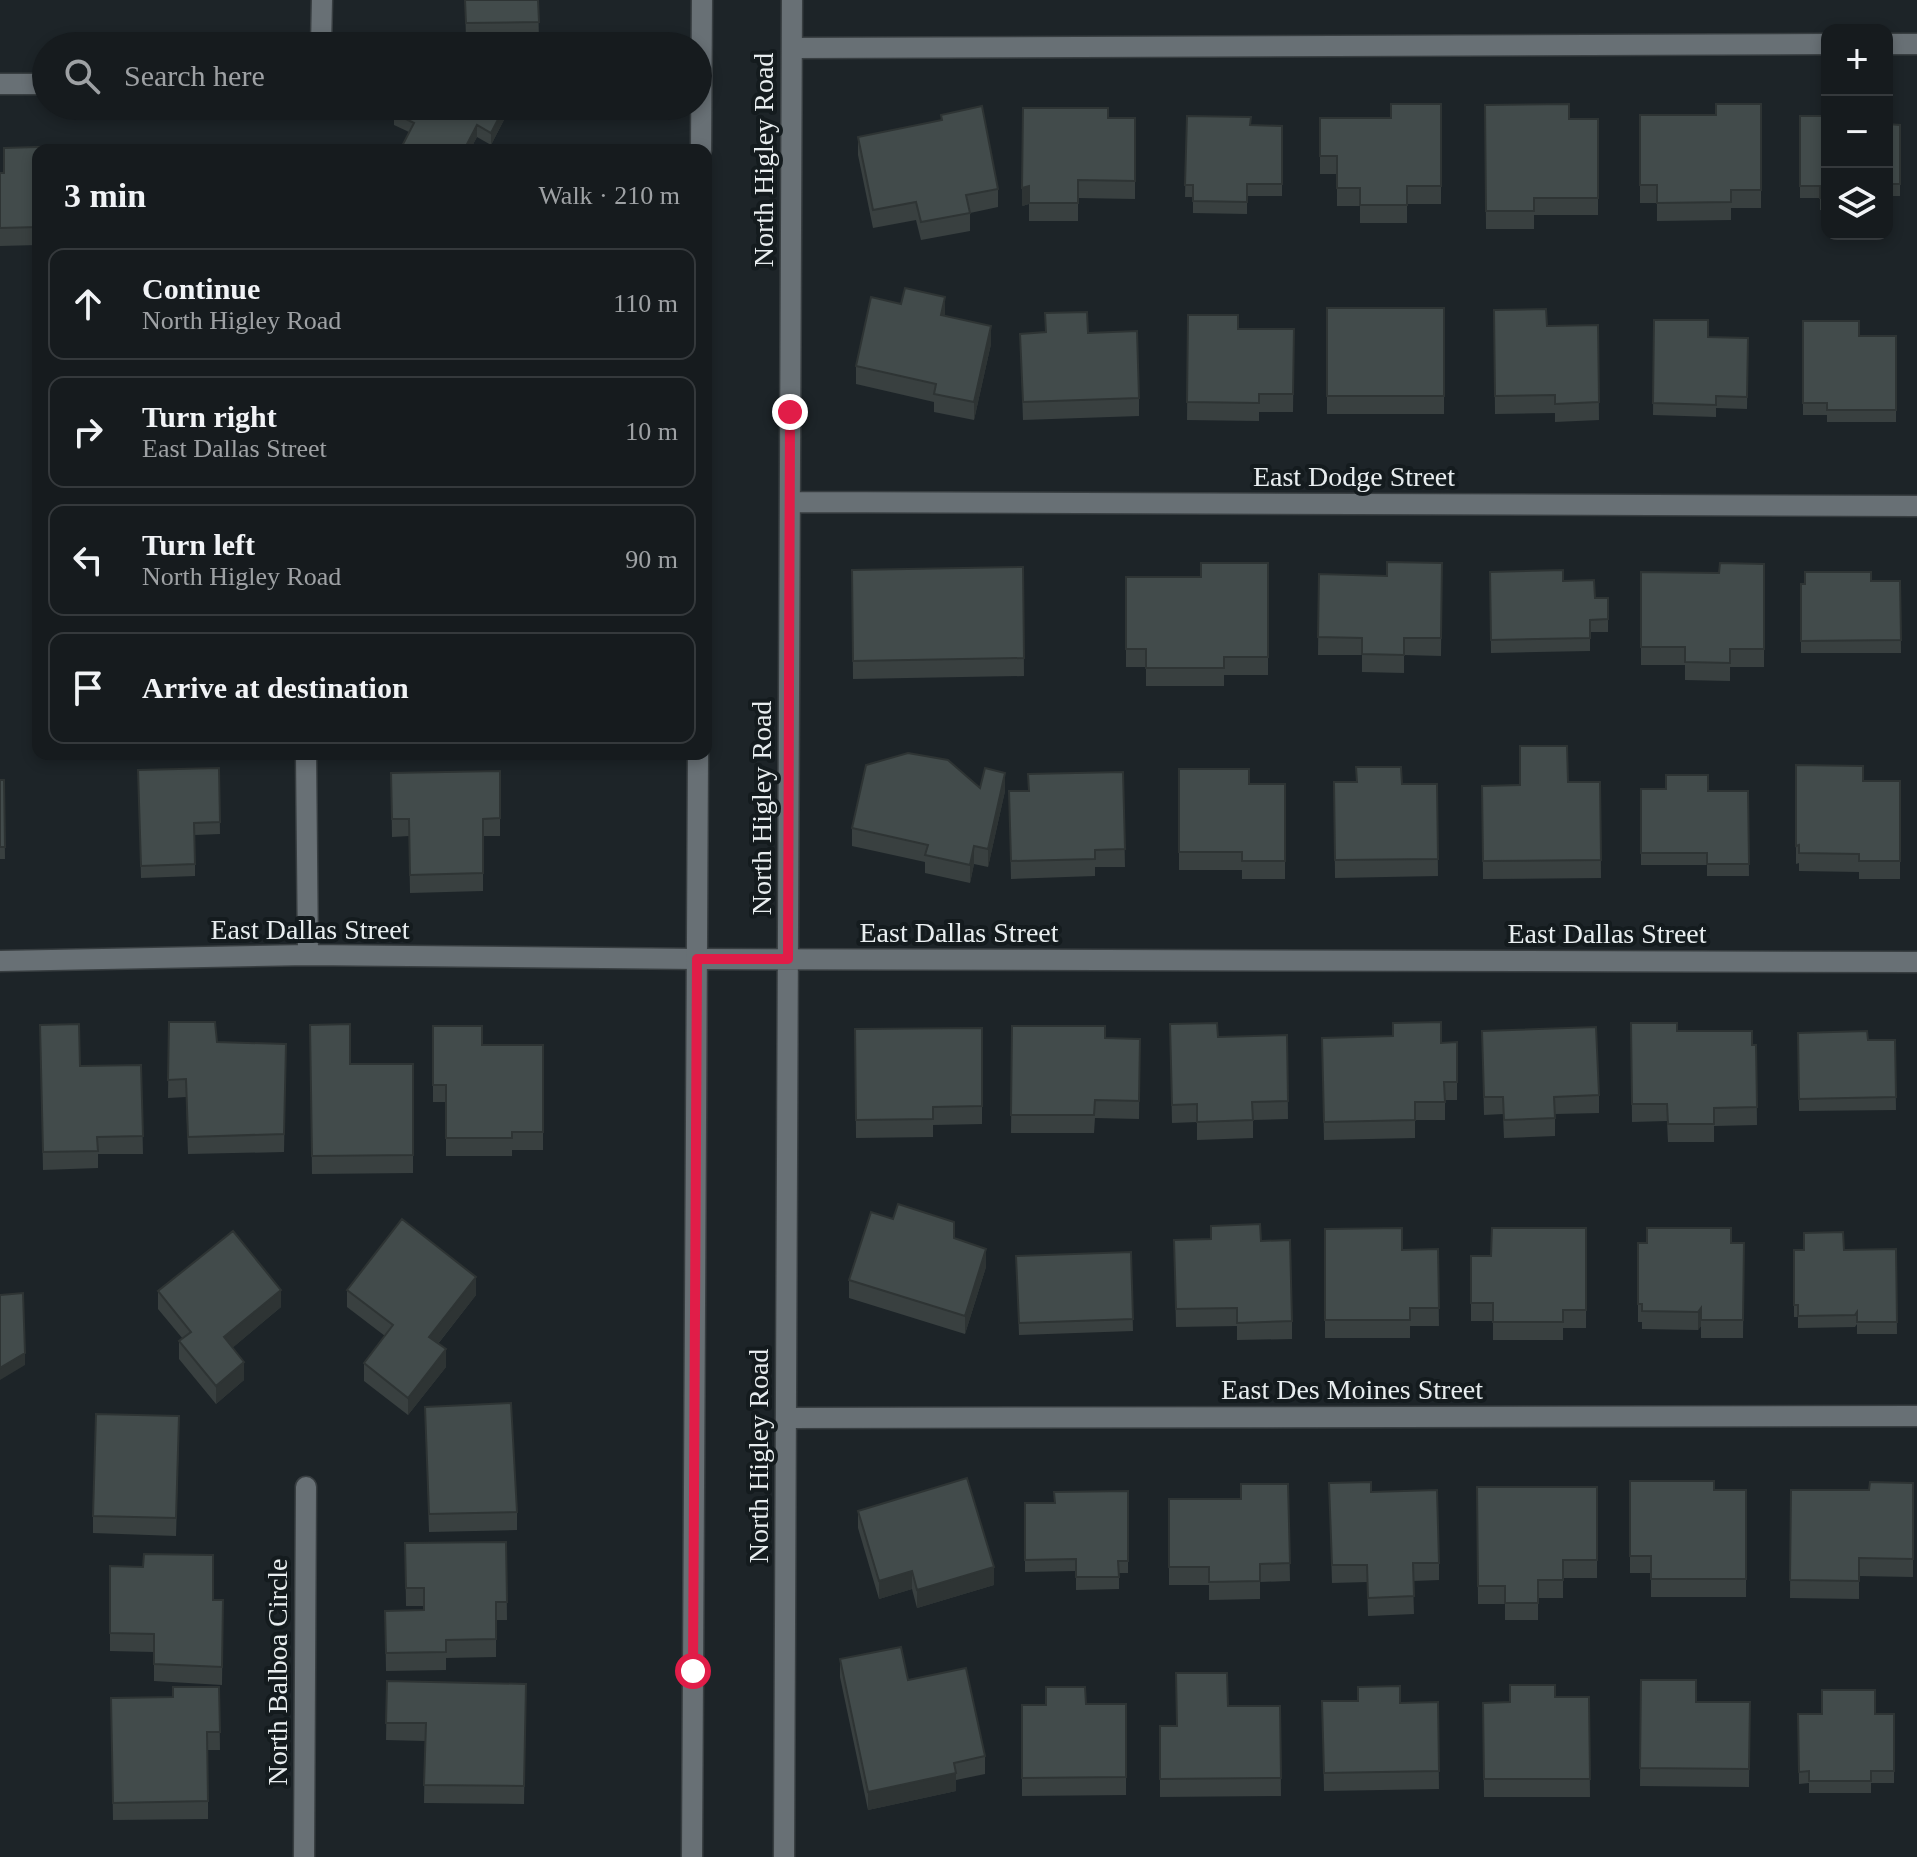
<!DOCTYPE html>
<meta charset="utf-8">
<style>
:root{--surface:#161b1e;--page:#1f2427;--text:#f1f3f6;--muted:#9ea1a4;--line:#35393c}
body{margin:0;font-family:"Times New Roman",serif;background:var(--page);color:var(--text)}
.controls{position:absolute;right:24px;top:24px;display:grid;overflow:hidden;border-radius:16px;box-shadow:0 4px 12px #0003}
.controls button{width:72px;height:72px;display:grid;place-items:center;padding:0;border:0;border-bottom:2px solid var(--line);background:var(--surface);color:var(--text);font:40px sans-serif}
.stop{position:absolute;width:24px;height:24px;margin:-18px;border:6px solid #e11d48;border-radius:50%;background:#fff}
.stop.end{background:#e11d48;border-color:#fff;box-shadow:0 2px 8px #0008}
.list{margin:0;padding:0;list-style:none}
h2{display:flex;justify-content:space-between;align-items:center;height:104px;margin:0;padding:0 32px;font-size:34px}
h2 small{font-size:26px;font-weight:400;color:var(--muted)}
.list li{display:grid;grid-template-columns:52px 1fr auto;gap:24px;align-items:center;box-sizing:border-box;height:112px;margin:0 16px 16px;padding:0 16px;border:2px solid var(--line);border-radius:16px}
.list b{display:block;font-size:30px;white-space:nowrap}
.list p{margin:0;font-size:26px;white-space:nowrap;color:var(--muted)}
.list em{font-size:26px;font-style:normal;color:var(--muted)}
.icon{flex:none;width:44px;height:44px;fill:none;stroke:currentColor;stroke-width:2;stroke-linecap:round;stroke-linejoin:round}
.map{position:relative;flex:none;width:1917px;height:1857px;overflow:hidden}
.search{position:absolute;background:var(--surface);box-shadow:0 4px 12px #0003;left:32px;top:32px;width:680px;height:88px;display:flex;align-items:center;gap:20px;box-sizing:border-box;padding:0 28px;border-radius:44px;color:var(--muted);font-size:30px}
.panel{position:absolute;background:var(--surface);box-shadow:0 4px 12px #0003;left:32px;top:144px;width:680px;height:616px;border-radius:16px}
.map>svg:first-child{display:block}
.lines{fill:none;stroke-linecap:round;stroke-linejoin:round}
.street-casing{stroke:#383e41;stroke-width:23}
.secondary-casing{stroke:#383e41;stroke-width:23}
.street{stroke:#687075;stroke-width:20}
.secondary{stroke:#687075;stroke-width:20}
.wall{fill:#394040}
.shaded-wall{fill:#2e3434}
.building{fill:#424b4b;stroke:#2e3434;stroke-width:2}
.route{stroke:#e11d48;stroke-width:10}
.labels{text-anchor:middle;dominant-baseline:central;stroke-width:8;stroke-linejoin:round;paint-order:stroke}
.street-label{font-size:28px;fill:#e8edef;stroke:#141b1e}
</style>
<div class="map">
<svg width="1917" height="1857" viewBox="0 0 1917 1857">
<rect width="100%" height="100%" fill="#1d2428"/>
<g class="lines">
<!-- street casing -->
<g class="street-casing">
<path id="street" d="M1887 44H1917
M321 46 322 0
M792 48 1827 44
M0 84H46
M790 502 1917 506
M306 754 308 955
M0 961 308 955 697 959 1917 962
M786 1418 1917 1416
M304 1857 306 1487
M784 1857 792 0"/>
</g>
<!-- secondary casing -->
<g class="secondary-casing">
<path id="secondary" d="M701 150 702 0
M692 1857 698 754"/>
</g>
<!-- street -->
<use href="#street" class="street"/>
<!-- secondary -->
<use href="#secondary" class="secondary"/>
</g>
<!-- wall -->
<path class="wall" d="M465 0H538L539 40 466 41Z
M1441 104V204H1407V223H1360V206H1337V174H1320V118H1391Z
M1761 104V208H1731V220L1657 221V203H1640V115H1716Z
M1485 105 1569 119H1598V215H1534V229H1486Z
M506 106V116L491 145 477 137 470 150H400L409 132 394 125V113Z
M941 115 998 189V207L970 213V231L921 240 916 220 873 228 858 155V137L941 121Z
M1187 116 1251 125 1282 126V196H1247V214L1193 213V197H1185Z
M1800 116H1827V211L1820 210V198H1800Z
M1108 118H1135V199L1078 198V221H1029V204L1022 206Z
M1887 124 1900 125V196H1887Z
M38 150V245L0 246V173H4Z
M1327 308H1444V414H1327Z
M1494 310 1547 326 1598 325 1599 420 1555 422V413L1495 414Z
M1188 315 1238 329H1294L1293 412H1259V421L1187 420Z
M945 316 991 344 974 420 934 412V402L856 384V366Z
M1654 320 1708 337 1748 338 1747 409 1716 408V417L1653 415Z
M1803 321 1859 336H1896V422H1827V415H1803Z
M1088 333 1139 398V416L1023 420 1020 334Z
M1268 563V675H1224V686H1146V667H1126V577H1201Z
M1442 563 1441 656 1404 655V673L1362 672V655H1318L1319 574 1387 576Z
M1764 564V667H1730V681L1685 680V665H1641V572L1719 573Z
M1023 567 1024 676 853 679 852 570Z
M1490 572 1563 581 1595 598H1608V632H1590V651L1491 653Z
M1871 581H1900L1901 653H1801V584Z
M93 754H219V759L93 760Z
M1796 765 1863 781H1900V879H1859V872L1799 871V863L1796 864Z
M219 768 220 834 195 835V876L141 878 138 770Z
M1179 769 1249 784H1285V879H1242V870H1179Z
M500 771V836H483V891L410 893 409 836 392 837 391 773Z
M1123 772 1125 867H1095V876L1011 879 1009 791H1028Z
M0 780H4L5 859H0Z
M1334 782 1437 784 1438 876 1335 878Z
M1568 782H1600L1601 878 1483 879 1482 786Z
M980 788 1005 791 988 867 974 864 970 883 925 873V862L852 846V828Z
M1641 789 1748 791 1749 876H1707V865H1641Z
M169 1022 217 1042 286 1044 284 1152 188 1154 186 1097 168 1098Z
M1631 1023 1756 1045 1757 1125 1714 1126V1142H1668L1667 1121 1632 1122Z
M1170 1024 1218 1037 1287 1035 1288 1119 1253 1120V1138L1197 1140V1122L1172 1123Z
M40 1025 80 1066 141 1065 143 1154H98V1168L43 1170Z
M310 1025 350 1064H413V1173L312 1174Z
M433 1026 482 1045H543V1150H512V1156H446V1102H433Z
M1012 1026 1105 1038 1140 1039 1139 1119 1095 1118 1094 1133H1011Z
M982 1028V1124L933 1125V1137L856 1138 855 1029Z
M1482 1031 1599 1095V1113L1555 1114V1136L1504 1138 1503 1114 1484 1115Z
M1798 1033 1868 1040H1895L1896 1110 1799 1111Z
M1322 1038 1441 1043 1457 1042V1100H1445V1120H1415V1138L1324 1140Z
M1586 1228V1328H1563V1340H1493V1321H1471V1256H1491Z
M1325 1229 1402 1250 1438 1249 1439 1326H1410V1338H1325Z
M954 1238 986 1267 965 1334 849 1298V1280Z
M1174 1240 1261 1241 1292 1321V1339L1237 1340V1326L1176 1327Z
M1638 1243H1744L1743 1338H1701V1326L1698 1330 1642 1329V1322H1638Z
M1896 1249 1897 1334H1857V1324L1855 1327 1798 1328V1317H1794V1250Z
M1131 1252 1133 1331 1019 1335 1016 1256Z
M347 1290 476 1295 438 1344 446 1367 408 1415 364 1381V1363L385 1336 347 1307Z
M158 1291 281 1307 232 1348 244 1380 216 1404 179 1359V1341L183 1339 158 1309Z
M425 1407 517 1512V1530L429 1532Z
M179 1434 176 1536 93 1533V1516Z
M1630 1481 1714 1490H1746V1597H1651V1573H1630Z
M1329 1483 1371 1492 1439 1563V1580L1413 1581 1414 1614 1368 1616 1367 1582 1332 1583Z
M1913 1483V1577L1859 1576V1599L1790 1598 1791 1490H1869Z
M1288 1484 1290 1581 1260 1582V1599L1209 1600V1585H1169V1499H1241Z
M1477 1487H1597V1578H1563V1598H1538V1620H1505V1604H1478Z
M1128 1491V1573H1119V1589L1076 1590V1571L1025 1572V1503H1054Z
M858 1511 994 1585 917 1608 912 1589 879 1599 858 1528Z
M506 1542 507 1620H496V1657L446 1658V1670L386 1671 385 1611 424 1610V1606H406L405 1543Z
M110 1566 213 1600H223L222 1685 154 1681V1652L110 1651Z
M840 1659 908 1680 985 1756V1774L956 1780V1791L868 1810 840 1677Z
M1641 1680 1696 1702H1750L1749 1787 1640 1786Z
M387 1681 526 1684 524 1804 424 1803 425 1741 386 1740Z
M219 1687 220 1750H208V1819L113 1820 111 1698 173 1697Z
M1555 1697H1589L1590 1797H1484L1483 1703 1510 1702Z
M1322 1701 1400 1703 1438 1702 1439 1789 1324 1791Z
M1086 1704H1126V1795L1022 1796V1705Z
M1228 1706H1280L1281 1796 1160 1797V1726H1176Z
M1798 1714H1894V1783H1871V1793H1809V1783L1799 1784Z"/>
<!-- shaded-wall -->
<path class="shaded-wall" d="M505 106H506V116L491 145V133Z
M477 125V137L470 150H464Z
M1029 186V204L1022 206V188Z
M945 297V315H941Z
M991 326V344L974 420V402Z
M1005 773V791L988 867V849Z
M974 846V864L970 883V865Z
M986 1249V1267L965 1334V1316Z
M476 1277V1295L429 1355V1337Z
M281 1290V1307L224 1355V1337Z
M1701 1308V1326L1698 1330V1312Z
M446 1349V1367L408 1415V1398Z
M25 1353V1365L0 1380V1368Z
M244 1362V1380L216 1404V1386Z
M994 1567V1585L917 1608V1590Z
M912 1571V1589L879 1599V1581Z
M956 1773V1791L868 1810V1792Z"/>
<!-- building -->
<path class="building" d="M465 0H538L539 22 466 23Z
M1391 104H1441V186H1407V205H1360V188H1337V156H1320V118H1391Z
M1569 104V119H1598V198H1534V211H1486L1485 105Z
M1716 104H1761V190H1731V202L1657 203V185H1640V115H1716Z
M398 106H505L491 133 477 125 464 150H400L414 123 394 113Z
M982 106 998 189 966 195 970 213 921 222 916 202 873 210 858 137 942 120 941 115Z
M1023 108H1108V118H1135V181L1078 180V203H1029V186L1022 188Z
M1187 116 1251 117 1250 125 1282 126V184H1247V202L1193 201V185H1185Z
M1800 116H1827V198H1820V186H1800Z
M1887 124 1900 125V184H1887Z
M70 146V150H38V227L0 228V173H4V148Z
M352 148V150L294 149Z
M211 149V150H153Z
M905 288 945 297 941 315 991 326 974 402 934 394 936 384 856 366 871 297 901 304Z
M1327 308H1444V396H1327Z
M1546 309 1547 326 1598 325 1599 402 1555 404V395L1495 396 1494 310Z
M1087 312 1088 333 1137 331 1139 398 1023 402 1020 334 1046 332 1045 313Z
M1188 315H1238V329H1294L1293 394H1259V403L1187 402Z
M1654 320H1708V337L1748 338 1747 397 1716 396V405L1653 403Z
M1803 321H1859V336H1896V410H1827V403H1803Z
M1387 562 1442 563 1441 638H1404V655L1362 654V638L1318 637 1319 574 1387 576Z
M1201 563H1268V657H1224V668H1146V649H1126V577H1201Z
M1720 563 1764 564V649H1730V663L1685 662V647H1641V572L1719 573Z
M1023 567 1024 658 853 661 852 570Z
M1563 570V581L1594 580 1595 598H1608V619L1590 620V638L1491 640 1490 572Z
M1805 572H1871V581H1900L1901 640 1801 641V584H1805Z
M1520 746H1567L1568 782H1600L1601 860 1483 861 1482 786 1520 785Z
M908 753 948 760 980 788 985 768 1005 773 988 849 974 846 970 865 925 855 928 845 852 828 866 765Z
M1796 765 1863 766V781H1900V861H1859V854L1799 853V845L1796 846Z
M1356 767H1401L1402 784H1437L1438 859 1335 860 1334 782H1357Z
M219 768 220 822 194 823 195 864 141 866 138 770Z
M1179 769H1249V784H1285V861H1242V852H1179Z
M500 771V818L483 819V873L410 875 409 819H392L391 773Z
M1123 772 1125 849 1095 850V859L1011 861 1009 791H1029L1028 774Z
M1666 775H1708V791H1748L1749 864H1707V853H1641V789H1666Z
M0 780H4L5 847H0Z
M169 1022H215L217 1042 286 1044 284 1134 188 1137 186 1079 168 1080Z
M1441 1022V1043L1457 1042V1082H1444L1445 1102H1415V1120L1324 1122 1322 1038 1393 1036V1023Z
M1217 1023 1218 1037 1287 1035 1288 1101 1252 1102 1253 1120 1197 1122V1104L1172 1105 1170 1024Z
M1631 1023H1677V1031H1752V1045H1756L1757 1107 1714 1108V1124H1668L1667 1104H1632Z
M79 1024 80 1066 141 1065 143 1136 97 1137 98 1151 43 1152 40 1025Z
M350 1024V1064H413V1155L312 1156 310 1025Z
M433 1026H482V1045H543V1132H512V1138H446V1085H433Z
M1012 1026H1105V1038L1140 1039 1139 1101 1095 1100 1094 1115H1011Z
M1596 1027 1599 1095 1554 1097 1555 1118 1504 1120 1503 1097H1484L1482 1031Z
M982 1028V1106L933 1107V1119L856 1120 855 1029Z
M1867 1031 1868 1040H1895L1896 1097 1799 1099 1798 1033Z
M898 1204 954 1222V1238L986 1249 965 1316 849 1280 871 1212 893 1219Z
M402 1219 476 1277 429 1337 446 1349 408 1398 364 1363 393 1325 347 1290Z
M1260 1224 1261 1241 1290 1240 1292 1321 1237 1323V1308L1176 1309 1174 1240 1211 1239V1226Z
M1402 1228V1250L1438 1249 1439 1308H1410V1320H1325V1229Z
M1492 1228H1586V1310H1563V1322H1493V1303H1471V1256H1491Z
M1647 1228H1731V1243H1744L1743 1320H1701V1308L1698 1312 1642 1311V1304H1638V1243H1647Z
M233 1231 281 1290 224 1337 244 1362 216 1386 179 1341 191 1332 158 1291Z
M1843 1232 1844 1250 1896 1249 1897 1322H1857V1312L1855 1315 1798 1316V1305H1794V1250H1804V1233Z
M1131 1252 1133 1319 1019 1323 1016 1256Z
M23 1293 25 1353 0 1368V1295Z
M511 1403 517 1512 429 1514 425 1407Z
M96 1414 179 1416 176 1518 93 1516Z
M967 1478 994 1567 917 1590 912 1571 879 1581 858 1511Z
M1630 1481H1714V1490H1746V1579H1651V1556H1630Z
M1371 1482V1492L1437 1490 1439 1563H1413L1414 1596 1368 1598 1367 1565H1332L1329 1483Z
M1870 1482 1913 1483V1559L1859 1558V1581L1790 1580 1791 1490H1869Z
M1241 1484H1288L1290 1563 1260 1564V1581L1209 1582V1567H1169V1499H1241Z
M1477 1487H1597V1560H1563V1580H1538V1603H1505V1586H1478Z
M1128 1491V1561H1118L1119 1577H1076V1559L1025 1560V1503H1055L1054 1492Z
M506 1542 507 1602H496V1639L446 1640V1652L386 1653 385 1611 424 1610V1588H406L405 1543Z
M144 1554 213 1555V1600H223L222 1667 154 1664V1634L110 1633V1566L143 1567Z
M901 1647 908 1680 966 1668 985 1756 954 1763 956 1773 868 1792 840 1659Z
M1176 1673H1227L1228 1706H1280L1281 1778 1160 1779V1726H1177Z
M1641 1680H1696V1702H1750L1749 1769 1640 1768Z
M387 1681 526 1684 524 1786 424 1785 426 1723H386Z
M1510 1685H1555V1697H1589L1590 1779H1484L1483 1703 1510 1702Z
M1400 1686V1703L1438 1702 1439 1771 1324 1773 1322 1701H1358V1687Z
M173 1687H219L220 1732H207L208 1801 113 1803 111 1698 173 1697Z
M1046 1687H1085L1086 1704H1126V1777L1022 1778V1705H1046Z
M1822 1690H1875V1714H1894V1771H1871V1781H1809V1771L1799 1772 1798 1714H1822Z"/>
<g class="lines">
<!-- route -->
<path class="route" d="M693 1671 697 959H788L790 412"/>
</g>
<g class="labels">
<!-- street labels -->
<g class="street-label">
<text transform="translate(763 160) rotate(-90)">North Higley Road</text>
<text x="1354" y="476">East Dodge Street</text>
<text transform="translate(761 808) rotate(-90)">North Higley Road</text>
<text x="310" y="929">East Dallas Street</text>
<text x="959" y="932">East Dallas Street</text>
<text x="1607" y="933">East Dallas Street</text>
<text x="1352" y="1389">East Des Moines Street</text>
<text transform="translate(758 1456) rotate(-90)">North Higley Road</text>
<text transform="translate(277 1672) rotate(-90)">North Balboa Circle</text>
</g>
</g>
</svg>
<div class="controls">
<button>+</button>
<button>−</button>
<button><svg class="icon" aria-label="layers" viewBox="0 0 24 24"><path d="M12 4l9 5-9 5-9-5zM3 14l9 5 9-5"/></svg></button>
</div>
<div class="stop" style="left:693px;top:1671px"></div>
<div class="stop end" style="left:790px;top:412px"></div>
<div class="search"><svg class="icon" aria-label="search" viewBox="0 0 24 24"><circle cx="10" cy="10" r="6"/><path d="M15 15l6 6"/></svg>Search here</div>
<section class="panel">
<h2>3 min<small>Walk · 210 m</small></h2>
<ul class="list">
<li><svg class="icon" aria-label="ahead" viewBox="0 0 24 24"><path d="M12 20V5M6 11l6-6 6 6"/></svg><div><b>Continue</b><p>North Higley Road</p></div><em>110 m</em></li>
<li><svg class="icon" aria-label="right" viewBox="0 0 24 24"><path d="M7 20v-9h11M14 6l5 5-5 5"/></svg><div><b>Turn right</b><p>East Dallas Street</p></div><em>10 m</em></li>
<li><svg class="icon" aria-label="left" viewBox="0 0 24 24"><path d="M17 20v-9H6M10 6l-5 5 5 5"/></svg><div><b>Turn left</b><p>North Higley Road</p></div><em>90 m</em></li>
<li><svg class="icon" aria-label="arrive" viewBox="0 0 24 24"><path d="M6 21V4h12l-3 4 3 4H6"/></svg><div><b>Arrive at destination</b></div></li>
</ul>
</section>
</div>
